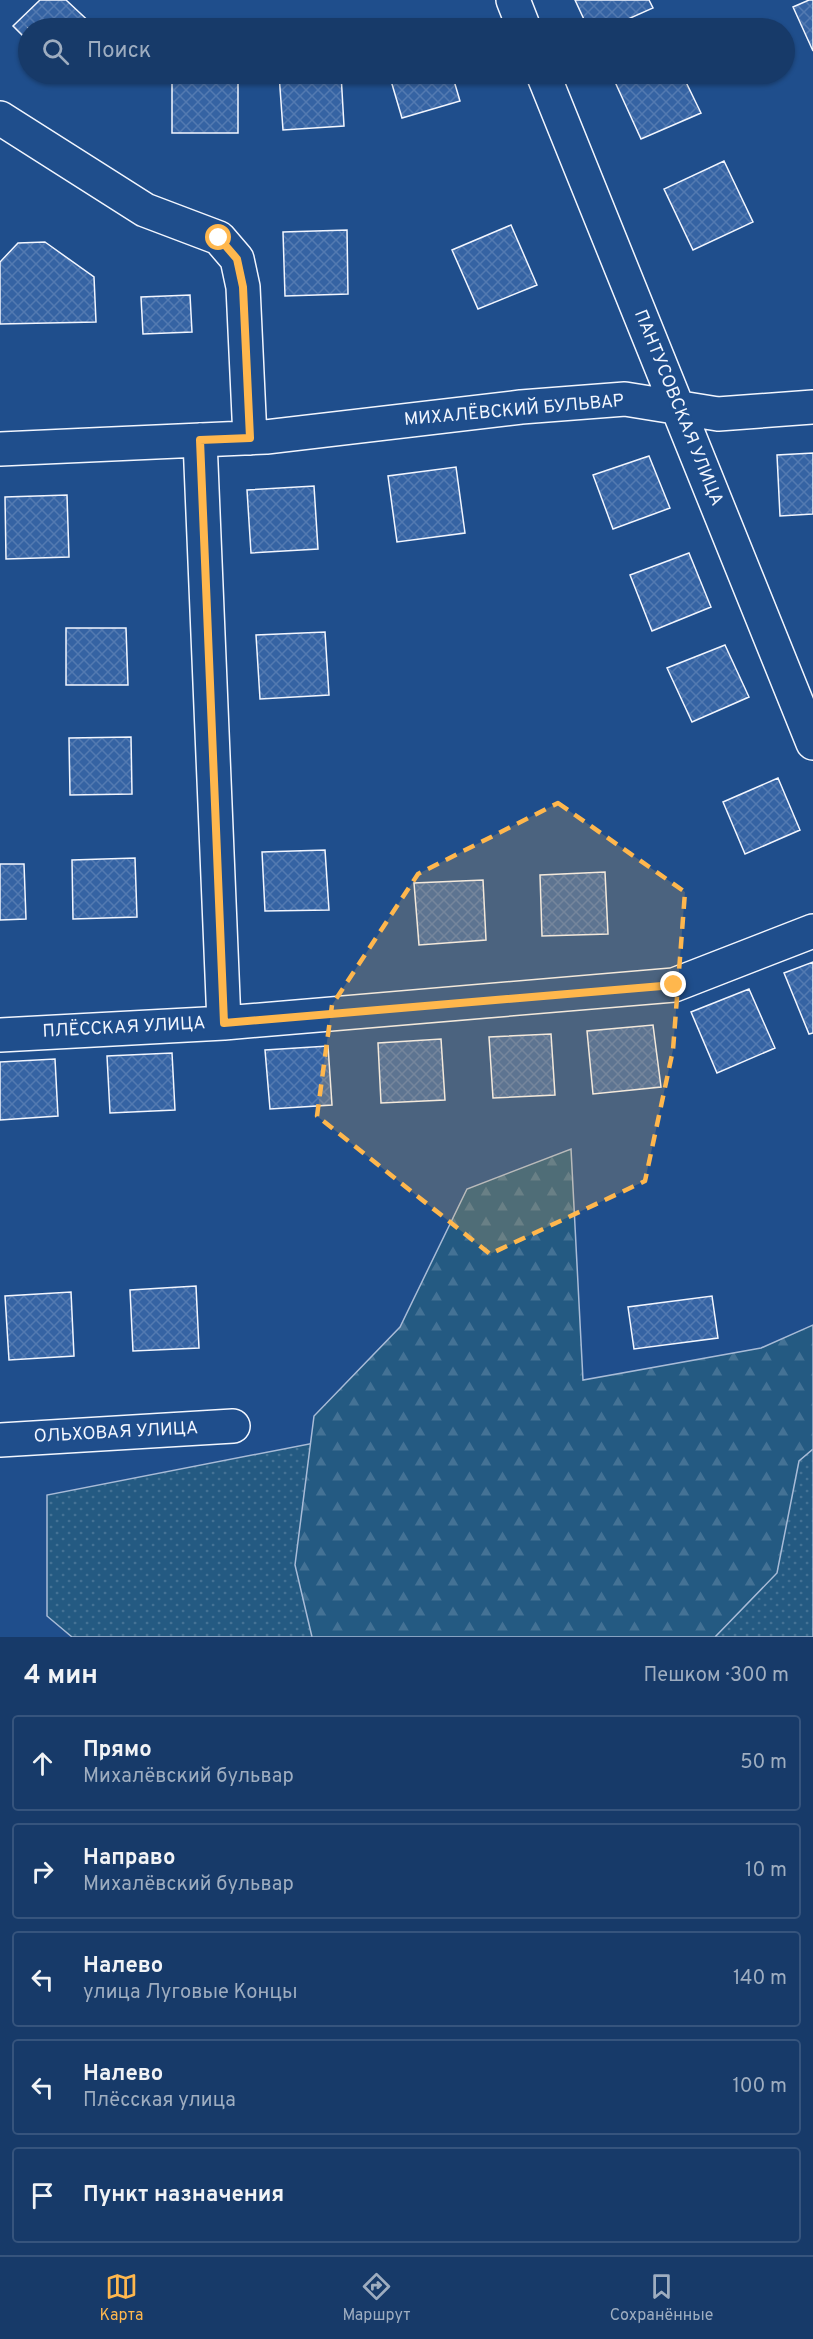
<!DOCTYPE html>
<html lang="ru">
<meta charset="utf-8">
<style>
:root{--surface:#173a69;--page:#20416f;--text:#f1f3f6;--muted:#9eadc0;--line:#36547d;--accent:#ffb74d}
body{margin:0;font-family:Overpass,sans-serif;background:var(--page);color:var(--text)}
.stop{position:absolute;width:18px;height:18px;margin:-14px;border:4px solid #ffb74d;border-radius:50%;background:#fff}
.stop.end{background:#ffb74d;border-color:#fff;box-shadow:0 2px 6px #0008}
.list{margin:0;padding:0;list-style:none}
h2{display:flex;justify-content:space-between;align-items:center;height:78px;margin:0;padding:0 24px;font-size:26px}
h2 small{font-size:20px;font-weight:400;color:var(--muted)}
.list li{display:grid;grid-template-columns:39px 1fr auto;gap:18px;align-items:center;box-sizing:border-box;height:96px;margin:0 12px 12px;padding:0 12px;border:2px solid var(--line);border-radius:6px}
.list b{display:block;font-size:22px;white-space:nowrap}
.list p{margin:0;font-size:20px;white-space:nowrap;color:var(--muted)}
.list em{font-size:20px;font-style:normal;color:var(--muted)}
.icon{flex:none;width:33px;height:33px;fill:none;stroke:currentColor;stroke-width:2;stroke-linecap:round;stroke-linejoin:round}
.map{position:relative;flex:none;width:813px;height:1637px;overflow:hidden}
.search{position:absolute;background:var(--surface);box-shadow:0 2px 4px #0004;left:18px;right:18px;top:18px;height:66px;display:flex;align-items:center;gap:15px;box-sizing:border-box;padding:0 21px;border-radius:33px;color:var(--muted);font-size:22px}
.sheet{height:618px;background:var(--surface)}
nav{display:flex;justify-content:space-around;align-items:center;box-sizing:border-box;height:84px;border-top:2px solid var(--line);background:var(--surface);font-size:16px;color:var(--muted)}
nav a{display:grid;justify-items:center;gap:3px}
nav .on{color:var(--accent)}
.map>svg:first-child{display:block}
.grass{fill:url(#grass-dots);stroke:#a8bbd7;stroke-width:1.5}
.forest{fill:url(#forest-firs);stroke:#a8bbd7;stroke-width:1.5}
.building{fill:url(#building-cross-hatch);stroke:#f2f6ff;stroke-width:1.5}
.lines{fill:none;stroke-linecap:round;stroke-linejoin:round}
.minor-casing{stroke:#f2f6ff;stroke-width:36}
.minor{stroke:#1f4e8c;stroke-width:33}
.route{stroke:#ffb74d;stroke-width:8}
.marked{fill:#ffb74d;fill-opacity:0.2;stroke:#ffb74d;stroke-width:4.5;stroke-dasharray:12 8;stroke-linejoin:round}
.labels{text-anchor:middle;dominant-baseline:central;stroke-width:4.5;stroke-linejoin:round;paint-order:stroke}
.street-label{font-size:18px;fill:#f2f6ff;stroke:#1f4e8c}
</style>
<div class="map">
<svg width="813" height="1637" viewBox="0 0 813 1637">
<defs>
<pattern id="grass-dots" width="8" height="8" patternUnits="userSpaceOnUse" patternTransform="scale(1.5)"><rect width="8" height="8" fill="#245a82"/><path d="M2 2h.1M6 6h.1" fill="none" stroke="#447295" stroke-width="1.8" stroke-linecap="round"/></pattern>
<pattern id="forest-firs" width="22" height="20" patternUnits="userSpaceOnUse" patternTransform="scale(1.5)"><rect width="22" height="20" fill="#245a82"/><path d="M5 1l3.5 6h-7zM16 11l3.5 6h-7z" fill="#447295"/></pattern>
<pattern id="building-cross-hatch" width="8" height="8" patternUnits="userSpaceOnUse" patternTransform="scale(1.5)"><rect width="8" height="8" fill="#3563a3"/><path d="M0 0l8 8M0 8l8-8" fill="none" stroke="#537ab1"/></pattern>
</defs>
<rect width="100%" height="100%" fill="#1f4e8c"/>
<!-- grass -->
<path class="grass" d="M813 1346V1637H72L47 1616V1495Z"/>
<!-- forest -->
<path class="forest" d="M571 1149 583 1380 761 1348 813 1325V1449L799 1461 777 1573 715 1637H312L295 1565 314 1416 400 1327 467 1189Z"/>
<!-- building -->
<path class="building" d="M40 0H66L95 27 93 28H28V41L13 26Z
M575 0H649L653 8 608 28H588Z
M809 0H813V51L793 7Z
M172 74H238V133H172Z
M279 74H341L344 126 283 130Z
M389 74H452L460 101 402 118Z
M634 74H682L701 113 641 139 615 82Z
M724 161 753 222 693 250 664 189Z
M511 225 537 285 478 309 452 250Z
M347 230 348 294 285 296 283 232Z
M45 242 94 277 96 322 0 324V262L18 243Z
M190 295 192 332 143 334 141 297Z
M813 453V514L780 516 777 455Z
M649 456 670 508 613 529 593 475Z
M456 467 465 533 397 542 388 476Z
M314 486 318 549 251 553 247 490Z
M67 495 69 557 6 559 5 497Z
M689 553 711 607 652 631 630 575Z
M66 628H126L128 685H66Z
M325 632 329 695 260 699 256 635Z
M725 645 749 697 692 722 667 668Z
M131 737 132 794 70 795 69 738Z
M778 778 800 830 745 854 723 802Z
M325 850 329 910 265 911 262 852Z
M135 858 137 917 73 919 72 860Z
M0 864H24L26 919 0 920Z
M605 872 608 934 542 936 540 875Z
M483 880 486 940 419 945 414 883Z
M813 962V1033L809 1034 784 973Z
M749 989 775 1048 717 1073 691 1012Z
M653 1025 661 1087 593 1094 587 1031Z
M551 1034 555 1095 493 1098 489 1037Z
M441 1039 445 1100 381 1103 378 1043Z
M328 1046 332 1105 270 1109 265 1050Z
M172 1053 175 1110 110 1113 107 1056Z
M55 1059 58 1116 0 1120V1062Z
M196 1286 199 1348 133 1351 130 1290Z
M71 1292 74 1356 9 1360 5 1296Z
M712 1296 718 1338 634 1349 628 1307Z"/>
<g class="lines">
<!-- minor casing -->
<g class="minor-casing">
<path id="minor" d="M513 0 524 28
M543 74 813 743
M0 118 145 210 219 238 237 259 243 287 250 438
M200 440 224 1023
M0 449 266 437 521 407 625 399 718 414 813 407
M0 1035 224 1023 674 985 813 931
M0 1440 233 1426"/>
</g>
<!-- minor -->
<use href="#minor" class="minor"/>
</g>
<g class="lines">
<!-- route -->
<path class="route" d="M219 238 237 259 243 287 250 438 200 440 224 1023 674 985"/>
</g>
<!-- marked area -->
<path class="marked" d="M558 803 685 892 673 1050 645 1181 490 1254 317 1116 332 1005 418 874Z"/>
<g class="labels">
<!-- street labels -->
<g class="street-label">
<text transform="translate(678 408) rotate(68)">ПАНТУСОВСКАЯ УЛИЦА</text>
<text transform="translate(514 411) rotate(-5)">МИХАЛЁВСКИЙ БУЛЬВАР</text>
<text transform="translate(124 1028) rotate(-3)">ПЛЁССКАЯ УЛИЦА</text>
<text transform="translate(116 1433) rotate(-3)">ОЛЬХОВАЯ УЛИЦА</text>
</g>
</g>
</svg>
<div class="stop" style="left:219px;top:238px"></div>
<div class="stop end" style="left:674px;top:985px"></div>
<div class="search"><svg class="icon" aria-label="search" viewBox="0 0 24 24"><circle cx="10" cy="10" r="6"/><path d="M15 15l6 6"/></svg>Поиск</div>
</div>
<section class="sheet">
<h2>4 мин<small>Пешком · 300 m</small></h2>
<ul class="list">
<li><svg class="icon" aria-label="ahead" viewBox="0 0 24 24"><path d="M12 20V5M6 11l6-6 6 6"/></svg><div><b>Прямо</b><p>Михалёвский бульвар</p></div><em>50 m</em></li>
<li><svg class="icon" aria-label="right" viewBox="0 0 24 24"><path d="M7 20v-9h11M14 6l5 5-5 5"/></svg><div><b>Направо</b><p>Михалёвский бульвар</p></div><em>10 m</em></li>
<li><svg class="icon" aria-label="left" viewBox="0 0 24 24"><path d="M17 20v-9H6M10 6l-5 5 5 5"/></svg><div><b>Налево</b><p>улица Луговые Концы</p></div><em>140 m</em></li>
<li><svg class="icon" aria-label="left" viewBox="0 0 24 24"><path d="M17 20v-9H6M10 6l-5 5 5 5"/></svg><div><b>Налево</b><p>Плёсская улица</p></div><em>100 m</em></li>
<li><svg class="icon" aria-label="arrive" viewBox="0 0 24 24"><path d="M6 21V4h12l-3 4 3 4H6"/></svg><div><b>Пункт назначения</b></div></li>
</ul>
</section>
<nav>
<a class="on"><svg class="icon" aria-label="map" viewBox="0 0 24 24"><path d="M3 6l6-2 6 2 6-2v14l-6 2-6-2-6 2zM9 4v14M15 6v14"/></svg>Карта</a>
<a><svg class="icon" aria-label="directions" viewBox="0 0 24 24"><path d="M12 3l9 9-9 9-9-9zM9 14v-3h6M13 9l2 2-2 2"/></svg>Маршрут</a>
<a><svg class="icon" aria-label="saved" viewBox="0 0 24 24"><path d="M7 4h10v16l-5-4-5 4z"/></svg>Сохранённые</a>
</nav>
